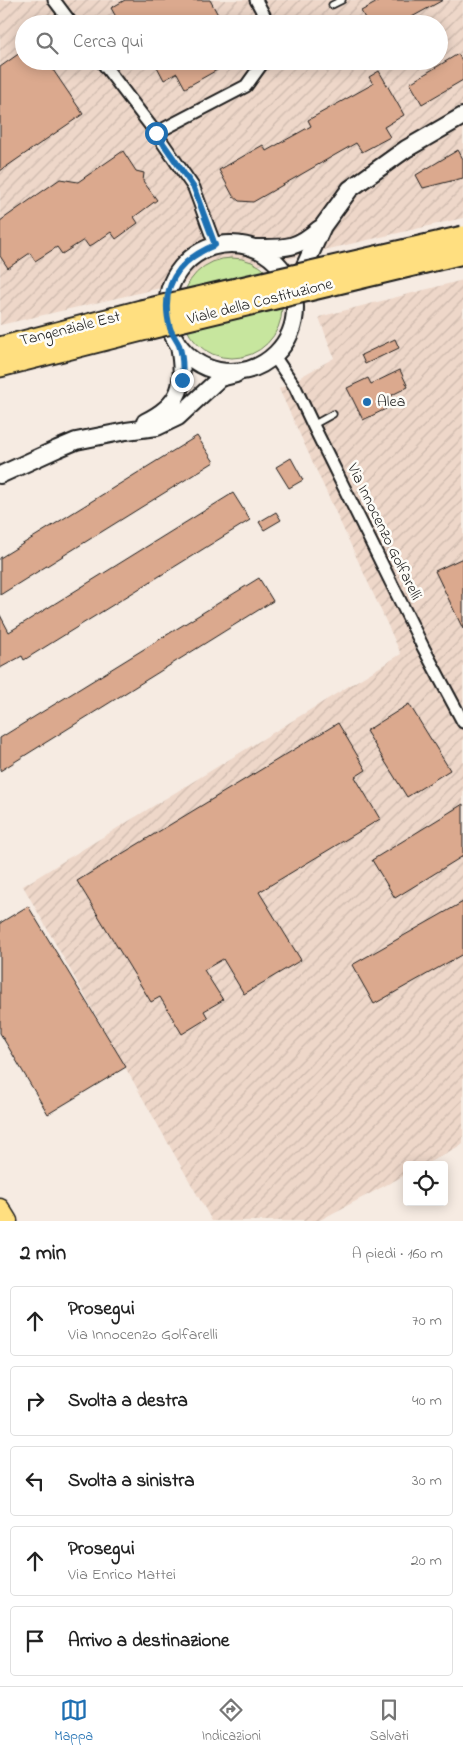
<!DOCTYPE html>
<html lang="it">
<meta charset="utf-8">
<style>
:root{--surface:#fff;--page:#f2f2f2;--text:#222;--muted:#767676;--line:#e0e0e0;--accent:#1f6fb2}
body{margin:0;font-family:"Indie Flower",sans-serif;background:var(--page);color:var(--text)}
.controls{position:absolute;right:15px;bottom:15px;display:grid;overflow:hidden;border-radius:5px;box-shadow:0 2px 12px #0003}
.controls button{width:45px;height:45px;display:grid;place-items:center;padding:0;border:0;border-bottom:1px solid var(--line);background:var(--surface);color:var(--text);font:25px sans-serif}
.stop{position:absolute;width:15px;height:15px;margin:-11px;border:4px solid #1f6fb2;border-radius:50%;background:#fff}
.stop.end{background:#1f6fb2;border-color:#fff;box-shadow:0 1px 5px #0008}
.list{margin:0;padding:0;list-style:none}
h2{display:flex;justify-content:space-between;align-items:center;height:65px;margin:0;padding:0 20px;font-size:21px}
h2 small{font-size:16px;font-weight:400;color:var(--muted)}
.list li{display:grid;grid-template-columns:32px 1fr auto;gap:15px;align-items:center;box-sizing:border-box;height:70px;margin:0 10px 10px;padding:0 10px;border:1px solid var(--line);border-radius:5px}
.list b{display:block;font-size:19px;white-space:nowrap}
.list p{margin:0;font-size:16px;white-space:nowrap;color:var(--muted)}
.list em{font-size:16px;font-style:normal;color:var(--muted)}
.icon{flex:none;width:28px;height:28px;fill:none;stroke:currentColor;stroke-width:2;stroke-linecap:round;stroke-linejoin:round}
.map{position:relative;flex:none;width:463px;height:1221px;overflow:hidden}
.search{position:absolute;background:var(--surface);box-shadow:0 2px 12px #0003;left:15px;right:15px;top:15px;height:55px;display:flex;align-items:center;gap:12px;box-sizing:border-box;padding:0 18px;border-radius:28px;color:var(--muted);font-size:19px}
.sheet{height:465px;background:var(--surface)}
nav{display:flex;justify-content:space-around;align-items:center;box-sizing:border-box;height:70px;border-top:1px solid var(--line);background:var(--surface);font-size:14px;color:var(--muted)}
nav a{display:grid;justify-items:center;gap:2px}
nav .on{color:var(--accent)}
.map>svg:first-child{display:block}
.industrial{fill:url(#industrial-furrows);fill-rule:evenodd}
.grass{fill:#c7e69e;stroke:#72815d}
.building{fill:#dba98e;stroke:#1c1c1c}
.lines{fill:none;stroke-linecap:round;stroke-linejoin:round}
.lane-casing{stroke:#1c1c1c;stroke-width:9}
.street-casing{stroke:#1c1c1c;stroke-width:15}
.secondary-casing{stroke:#1c1c1c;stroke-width:20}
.primary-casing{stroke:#1c1c1c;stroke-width:21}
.highway-casing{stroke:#1c1c1c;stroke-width:25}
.lane{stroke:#fdfcf7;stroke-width:5.5}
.street{stroke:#fdfcf7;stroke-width:11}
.secondary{stroke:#fdfcf7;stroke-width:16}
.primary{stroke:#ffdf80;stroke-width:18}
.highway{stroke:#ffdf80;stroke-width:21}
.highway-bridge-casing{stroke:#1c1c1c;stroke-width:25;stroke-linecap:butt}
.highway-bridge{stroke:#ffdf80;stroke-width:21}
.route{stroke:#1f6fb2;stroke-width:6}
.poi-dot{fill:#1f6fb2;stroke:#fdfcf7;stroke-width:2}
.labels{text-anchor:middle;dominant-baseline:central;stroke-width:5;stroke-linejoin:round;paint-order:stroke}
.street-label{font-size:16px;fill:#1c1c1c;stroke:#fdfcf7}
.poi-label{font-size:16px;fill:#1c1c1c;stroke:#fdfcf7;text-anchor:start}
</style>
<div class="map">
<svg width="463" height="1221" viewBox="0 0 463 1221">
<defs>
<pattern id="industrial-furrows" width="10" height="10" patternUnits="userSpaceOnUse" patternTransform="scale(1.25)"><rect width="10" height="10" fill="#eed7c9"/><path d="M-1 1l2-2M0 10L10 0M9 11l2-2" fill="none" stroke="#ccb8ac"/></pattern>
</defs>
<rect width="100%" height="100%" fill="#f6ebe2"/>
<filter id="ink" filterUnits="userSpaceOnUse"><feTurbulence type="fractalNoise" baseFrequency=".02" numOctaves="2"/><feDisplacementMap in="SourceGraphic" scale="10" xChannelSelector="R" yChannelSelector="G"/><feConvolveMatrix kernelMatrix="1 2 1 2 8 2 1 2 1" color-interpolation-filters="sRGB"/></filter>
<g filter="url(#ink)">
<!-- industrial -->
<path class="industrial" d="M0 0H463V218L0 325ZM24 24H439V61H24Z
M463 280V1144L424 1165H407V1174L318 1221H212L23 886 401 654 279 389 334 358 319 317Z"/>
<!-- grass -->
<path class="grass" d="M182 308a50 50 0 1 1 100 0a50 50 0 1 1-100 0Z"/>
<!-- building -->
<path class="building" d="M125 0H210L223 24H120L111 8Z
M381 0H443L399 24H368L361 11Z
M24 50V61H47L83 114 0 171V67Z
M458 54 463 62V80L422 104 410 83Z
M154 61H233L185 88 177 73 164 80Z
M379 71 404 115 384 127 390 137 362 152 356 143 253 202 239 201 233 196 219 170 263 145 266 151 311 126 308 120 373 84 369 77Z
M458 150 463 159V178L423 188 416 175Z
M123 151 136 171 144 173 143 181 157 200 134 217 138 223 116 239 111 232 89 247 84 240 62 254 57 247 35 261 30 253 8 268 0 256V221L60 179 78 182Z
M395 339 399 348 365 364 361 355Z
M400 370 408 387 392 395 396 404 363 420 347 388 368 378 371 384Z
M197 436 214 462 0 595V558Z
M291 458 303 480 289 488 276 467Z
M233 493 250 520 24 660 22 656 0 668V615L9 632Z
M276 512 281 520 264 530 259 522Z
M463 558V629L435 571Z
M259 578 273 601 0 771V738Z
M409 704 450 770 407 797 366 731Z
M338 723 366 770 355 777 380 819 259 892 301 960 244 994 223 959 204 970 223 1000 204 1011 208 1018 182 1034 160 997 151 1002 77 881Z
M463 804V856L395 898 372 860Z
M463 902V954L374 1004 352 965Z
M28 906 126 1067 48 1114 0 1033V923Z"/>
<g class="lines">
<!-- lane casing -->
<g class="lane-casing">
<path id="lane" d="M332 5 342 0
M313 425 333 414"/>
</g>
<!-- street casing -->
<g class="street-casing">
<path id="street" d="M54 0 72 24
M256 0 269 24
M101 61 156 133 194 188 215 245
M156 133 246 86 264 61
M274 356 295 387 313 425 423 647 463 722"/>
</g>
<!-- secondary casing -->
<g class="secondary-casing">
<path id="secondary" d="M167 308a64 64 0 1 1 128 0a64 64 0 1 1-128 0Z
M255 248C285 248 295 250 319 229
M297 283 323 226 350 189 406 149 463 116
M145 422C182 404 186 384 179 346
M0 475 57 449 76 441 126 431 157 427 178 417 220 378 236 374"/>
</g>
<!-- primary casing -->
<g class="primary-casing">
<path id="primary" d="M0 1208 8 1221"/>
</g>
<!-- highway casing -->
<g class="highway-casing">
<path id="highway" d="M0 348 141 311
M0 366 146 329"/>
</g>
<!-- lane -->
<use href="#lane" class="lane"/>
<!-- street -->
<use href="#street" class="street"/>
<!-- secondary -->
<use href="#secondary" class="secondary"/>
<!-- primary -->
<use href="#primary" class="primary"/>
<!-- highway -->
<use href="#highway" class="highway"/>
<!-- highway-bridge casing -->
<g class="highway-bridge-casing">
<path id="highway-bridge" d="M141 311 463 237
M146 329 463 253"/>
</g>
<!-- highway-bridge -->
<use href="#highway-bridge" class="highway-bridge"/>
</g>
</g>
<g class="lines" filter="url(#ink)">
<!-- route -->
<path class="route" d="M156 133 194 188 215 245C178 260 159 287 170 328 172 334 176 339 179 345 183 356 183 369 182 380"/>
</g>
<!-- markers -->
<circle class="poi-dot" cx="367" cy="402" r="5"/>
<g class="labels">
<!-- street labels -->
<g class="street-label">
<text transform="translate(260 302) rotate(-14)">Viale della Costituzione</text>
<text transform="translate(70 329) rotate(-14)">Tangenziale Est</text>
<text transform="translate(384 532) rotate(64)">Via Innocenzo Golfarelli</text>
</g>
<!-- poi labels -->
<g class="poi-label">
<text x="377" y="402">Alea</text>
</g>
</g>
</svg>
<div class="controls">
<button><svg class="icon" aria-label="locate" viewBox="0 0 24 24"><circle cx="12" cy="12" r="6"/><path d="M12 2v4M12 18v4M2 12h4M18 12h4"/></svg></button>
</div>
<div class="stop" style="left:156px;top:133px"></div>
<div class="stop end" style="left:182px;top:380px"></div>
<div class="search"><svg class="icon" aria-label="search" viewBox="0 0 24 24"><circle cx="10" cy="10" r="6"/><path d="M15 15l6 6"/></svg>Cerca qui</div>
</div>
<section class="sheet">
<h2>2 min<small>A piedi · 160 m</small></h2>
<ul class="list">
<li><svg class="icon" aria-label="ahead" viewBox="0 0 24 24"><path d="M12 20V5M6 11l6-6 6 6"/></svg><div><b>Prosegui</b><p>Via Innocenzo Golfarelli</p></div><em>70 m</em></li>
<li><svg class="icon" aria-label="right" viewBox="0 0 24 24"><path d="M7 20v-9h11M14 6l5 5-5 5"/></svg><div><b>Svolta a destra</b></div><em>40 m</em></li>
<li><svg class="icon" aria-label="left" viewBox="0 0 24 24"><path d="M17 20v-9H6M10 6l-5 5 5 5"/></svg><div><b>Svolta a sinistra</b></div><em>30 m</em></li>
<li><svg class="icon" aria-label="ahead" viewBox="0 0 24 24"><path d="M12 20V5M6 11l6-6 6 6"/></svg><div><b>Prosegui</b><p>Via Enrico Mattei</p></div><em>20 m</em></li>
<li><svg class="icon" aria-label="arrive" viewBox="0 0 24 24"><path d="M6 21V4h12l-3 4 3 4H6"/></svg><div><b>Arrivo a destinazione</b></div></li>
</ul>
</section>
<nav>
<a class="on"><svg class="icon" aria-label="map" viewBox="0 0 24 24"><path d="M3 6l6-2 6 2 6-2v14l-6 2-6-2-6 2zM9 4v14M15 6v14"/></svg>Mappa</a>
<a><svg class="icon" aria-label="directions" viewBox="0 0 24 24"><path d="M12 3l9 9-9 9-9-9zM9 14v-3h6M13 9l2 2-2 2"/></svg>Indicazioni</a>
<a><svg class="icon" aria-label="saved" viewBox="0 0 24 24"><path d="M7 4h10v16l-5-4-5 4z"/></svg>Salvati</a>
</nav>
